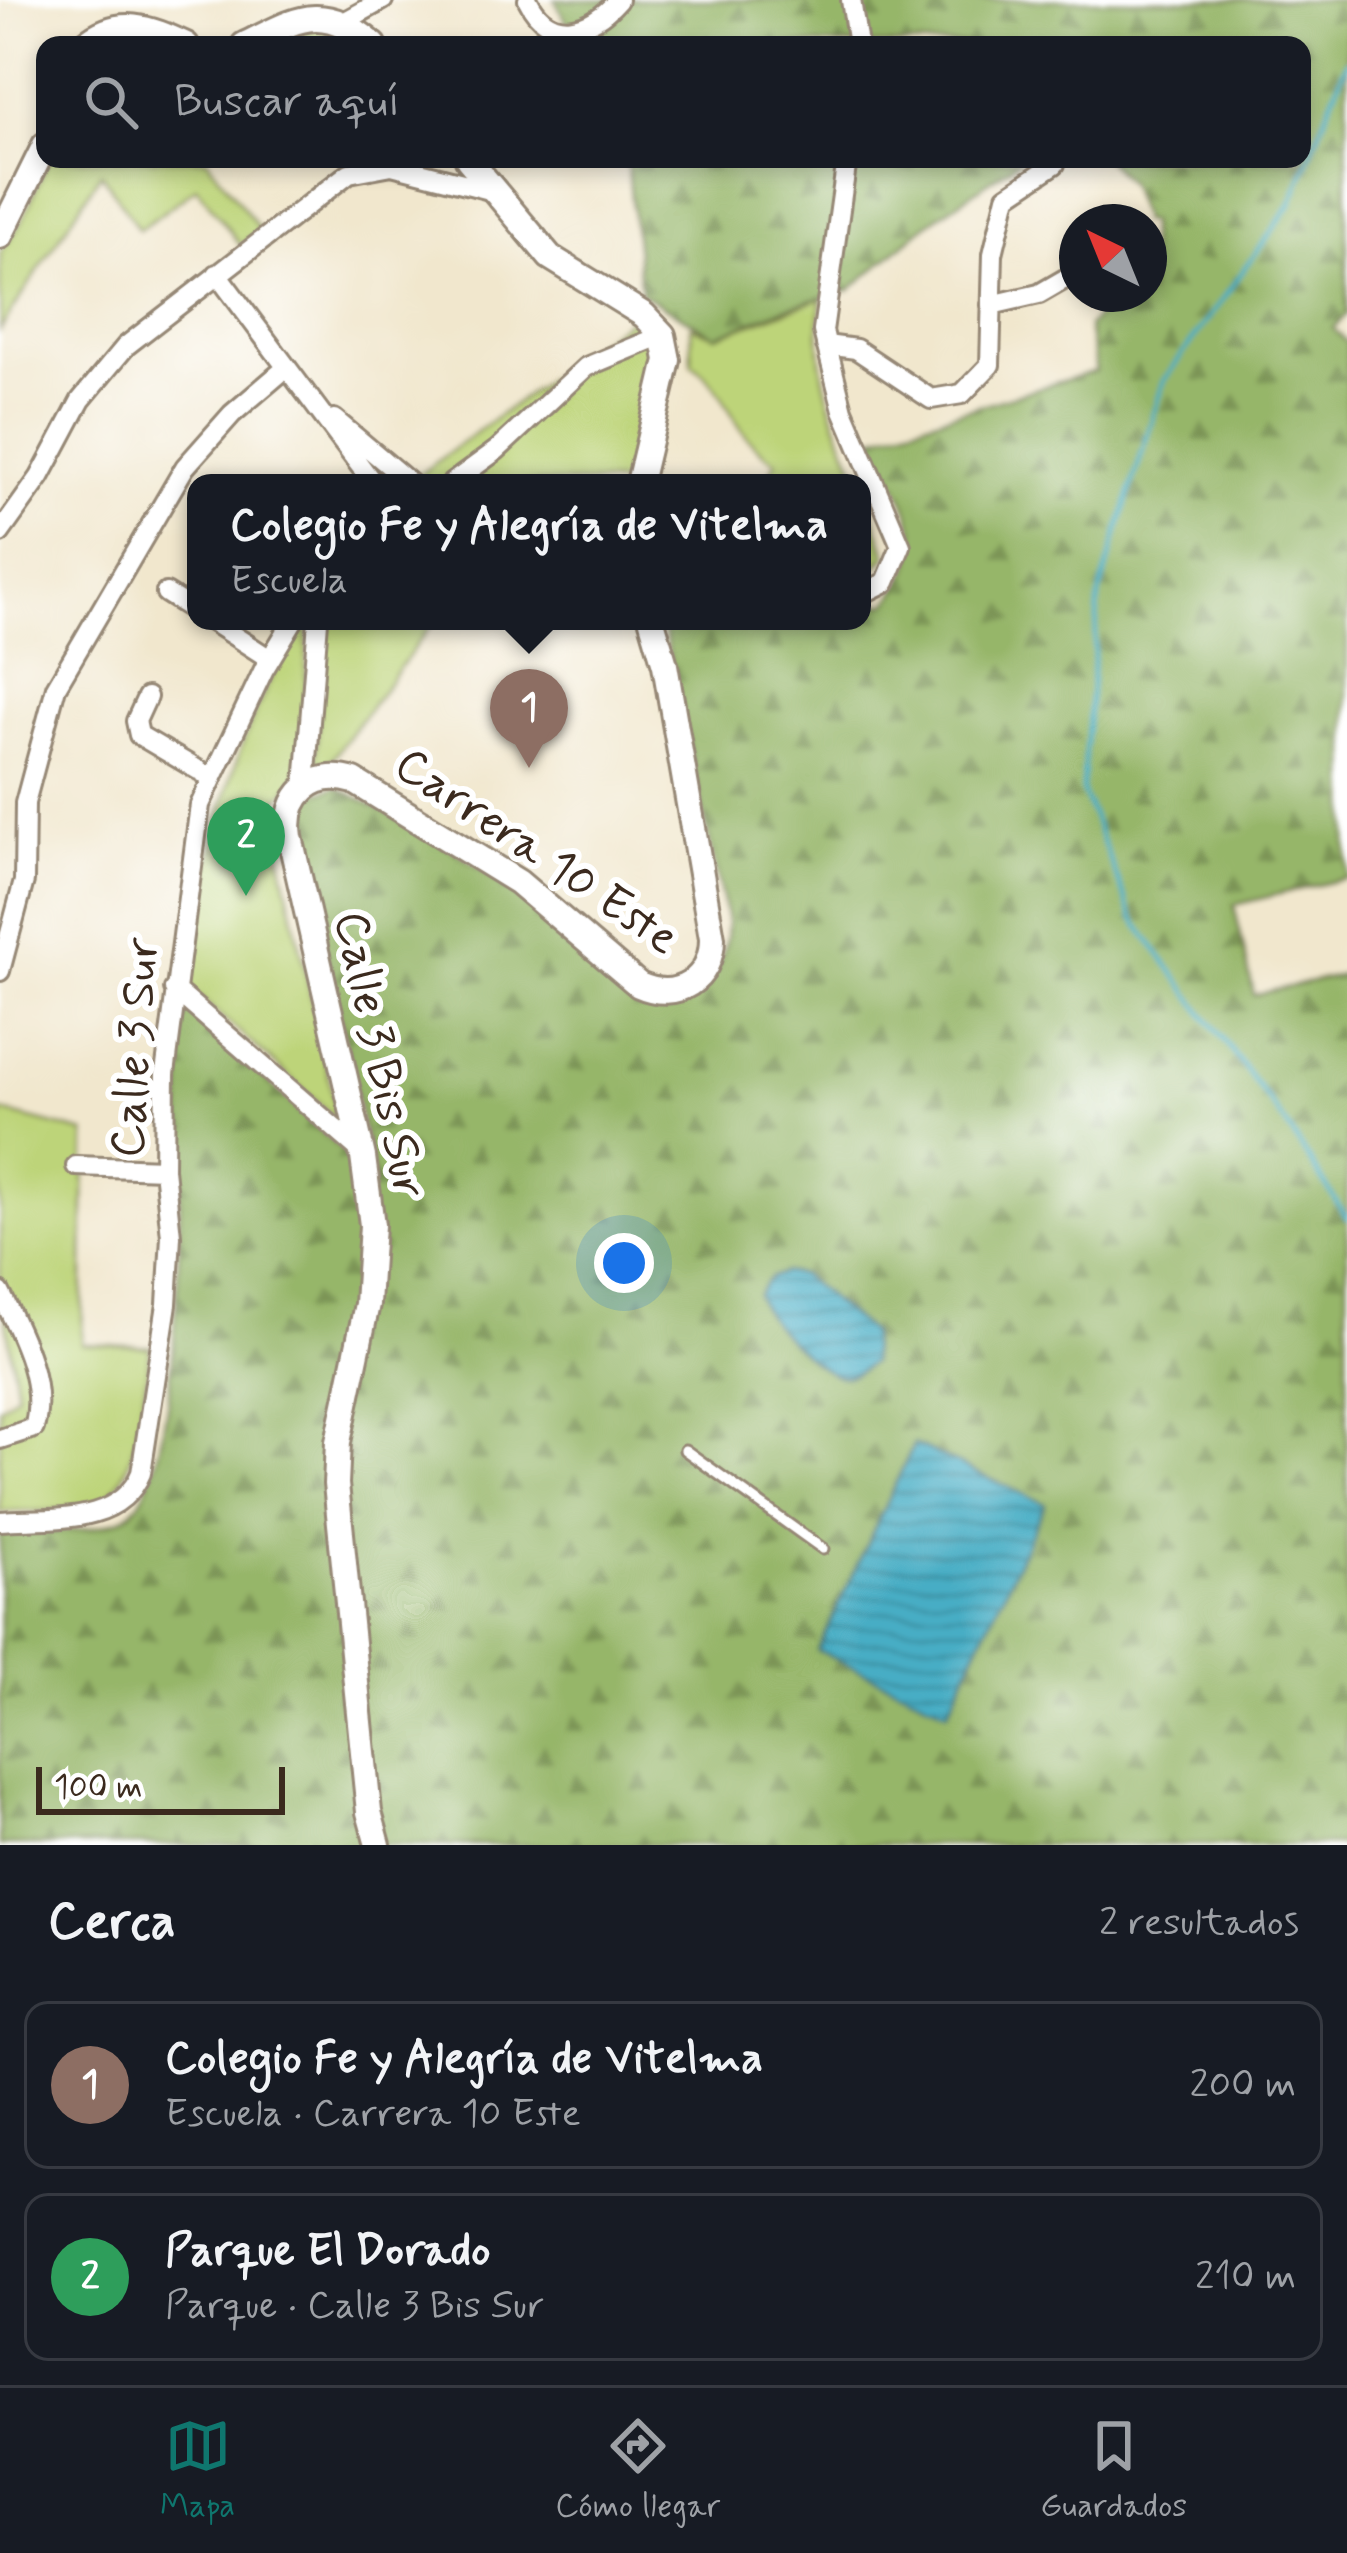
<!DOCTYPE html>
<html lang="es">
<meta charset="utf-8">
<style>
:root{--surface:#171b24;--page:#242831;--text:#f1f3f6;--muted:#9ea1a6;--line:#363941;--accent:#0f766e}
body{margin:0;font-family:Mynerve,sans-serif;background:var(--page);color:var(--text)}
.compass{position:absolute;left:1059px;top:204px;width:108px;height:108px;border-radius:50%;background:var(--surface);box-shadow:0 6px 18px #0003;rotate:317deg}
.scale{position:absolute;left:36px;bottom:30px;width:249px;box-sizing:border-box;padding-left:12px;border:6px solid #3b2a1e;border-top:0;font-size:33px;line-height:42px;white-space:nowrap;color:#3b2a1e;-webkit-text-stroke:9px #fff;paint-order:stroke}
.you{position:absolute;left:624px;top:1263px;width:42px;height:42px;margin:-30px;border:9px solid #fff;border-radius:50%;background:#1a73e8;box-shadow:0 0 0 18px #1a73e833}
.badge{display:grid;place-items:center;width:78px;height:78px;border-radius:50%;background:var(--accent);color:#fff;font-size:39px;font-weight:700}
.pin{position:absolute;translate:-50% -99px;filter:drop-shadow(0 3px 6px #0008)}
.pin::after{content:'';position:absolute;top:63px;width:42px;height:36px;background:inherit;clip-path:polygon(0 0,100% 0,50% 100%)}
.popup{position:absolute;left:187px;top:474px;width:684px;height:156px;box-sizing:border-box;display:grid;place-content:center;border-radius:24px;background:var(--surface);filter:drop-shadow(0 3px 9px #0005);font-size:39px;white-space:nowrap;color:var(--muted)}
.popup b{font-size:45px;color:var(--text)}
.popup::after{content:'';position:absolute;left:50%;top:100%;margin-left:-24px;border:24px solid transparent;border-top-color:var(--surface)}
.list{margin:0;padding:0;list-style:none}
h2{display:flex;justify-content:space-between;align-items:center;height:156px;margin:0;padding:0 48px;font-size:51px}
h2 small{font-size:39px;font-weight:400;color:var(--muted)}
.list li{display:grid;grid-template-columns:78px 1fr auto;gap:36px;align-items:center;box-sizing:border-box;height:168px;margin:0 24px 24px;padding:0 24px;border:3px solid var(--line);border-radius:24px}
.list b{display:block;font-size:45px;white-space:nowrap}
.list p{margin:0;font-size:39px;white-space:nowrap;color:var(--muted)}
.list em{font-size:39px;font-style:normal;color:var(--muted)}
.icon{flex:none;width:66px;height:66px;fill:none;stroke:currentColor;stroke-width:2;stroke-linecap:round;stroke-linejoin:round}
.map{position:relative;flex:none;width:1347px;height:1845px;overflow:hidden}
.search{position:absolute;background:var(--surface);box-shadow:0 6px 18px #0003;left:36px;right:36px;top:36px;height:132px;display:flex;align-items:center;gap:30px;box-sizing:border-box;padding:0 42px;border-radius:24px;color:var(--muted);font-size:45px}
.sheet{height:540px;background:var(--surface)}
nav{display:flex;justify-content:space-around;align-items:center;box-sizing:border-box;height:168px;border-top:3px solid var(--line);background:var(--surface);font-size:33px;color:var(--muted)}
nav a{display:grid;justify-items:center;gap:6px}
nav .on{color:var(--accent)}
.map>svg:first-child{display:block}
.green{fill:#bdd479;stroke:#7c7f4c;stroke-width:3}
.forest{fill:url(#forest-firs);stroke:#687044;stroke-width:3}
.water{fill:url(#water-rules);stroke:#406c72;stroke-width:3}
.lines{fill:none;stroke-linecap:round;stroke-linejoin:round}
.stream{stroke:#46adc5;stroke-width:4.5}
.service-casing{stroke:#968876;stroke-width:15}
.minor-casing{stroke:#968876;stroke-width:24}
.tertiary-casing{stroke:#968876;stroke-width:30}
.service{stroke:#fff;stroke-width:9}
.minor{stroke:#fff;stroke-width:18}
.tertiary{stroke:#fff;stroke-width:24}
.labels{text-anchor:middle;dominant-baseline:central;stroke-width:12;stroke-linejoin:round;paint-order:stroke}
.street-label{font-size:48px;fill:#3b2a1e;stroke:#fff}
</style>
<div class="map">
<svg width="1347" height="1845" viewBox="0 0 1347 1845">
<defs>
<pattern id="forest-firs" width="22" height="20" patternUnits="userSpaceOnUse" patternTransform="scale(3)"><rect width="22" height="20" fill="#96b669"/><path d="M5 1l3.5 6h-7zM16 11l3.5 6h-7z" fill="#7c9456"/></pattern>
<pattern id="water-rules" width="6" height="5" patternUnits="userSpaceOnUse" patternTransform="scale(3)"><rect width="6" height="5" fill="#46adc5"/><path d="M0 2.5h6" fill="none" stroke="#3c8d9f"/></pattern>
</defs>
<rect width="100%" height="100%" fill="#fff"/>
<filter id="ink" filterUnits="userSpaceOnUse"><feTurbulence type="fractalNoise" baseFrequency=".00833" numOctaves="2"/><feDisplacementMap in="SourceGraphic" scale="24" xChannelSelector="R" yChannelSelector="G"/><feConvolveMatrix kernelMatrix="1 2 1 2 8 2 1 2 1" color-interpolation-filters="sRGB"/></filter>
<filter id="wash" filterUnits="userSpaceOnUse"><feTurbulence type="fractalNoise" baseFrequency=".004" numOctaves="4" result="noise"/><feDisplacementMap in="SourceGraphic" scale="48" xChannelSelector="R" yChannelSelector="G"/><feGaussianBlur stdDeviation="2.7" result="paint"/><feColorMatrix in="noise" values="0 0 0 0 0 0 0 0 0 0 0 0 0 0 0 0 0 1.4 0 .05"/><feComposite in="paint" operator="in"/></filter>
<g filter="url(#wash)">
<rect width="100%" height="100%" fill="#f1e7cd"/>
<!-- green -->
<path class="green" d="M323 24 358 45H268L272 41Z
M49 159H207L260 230 240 245 197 187 139 230 101 173 0 330V253L22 221Z
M822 298C811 367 834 420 861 483H765L776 461C727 433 735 395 692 364L691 326 716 336Z
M632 317C675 361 643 431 627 483H408Z
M862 484 887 555 862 580Z
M302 621H308L302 773 279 798 274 827 338 1120 189 988C211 842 225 751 302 621Z
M325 621H434L327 766 316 759Z
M0 1111 85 1133 82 1344 151 1347C144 1384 139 1467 111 1493 88 1515 31 1510 0 1512V1407L17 1393 0 1282Z"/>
<!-- forest -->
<path class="forest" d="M555 0H1347V314L1333 328 1347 343V878L1234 905 1254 995 1347 974V1845H0V1533C37 1530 94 1536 126 1516 194 1472 176 1104 184 1016L193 1012 374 1181 298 819 305 796 337 787 435 838 508 887 641 1004C695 1006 727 977 727 922L662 621H862V608L888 603C939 536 905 504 871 438L1096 371 1088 327 1116 294H1149V222H1142L1129 184 1106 159H1302V45H578Z
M627 159H1021L926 225 850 290 789 307 716 336 641 293Z"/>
<!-- water -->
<path class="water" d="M784 1272 801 1275 870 1332 871 1363C860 1370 850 1380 836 1375 811 1365 763 1320 757 1295L769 1278Z
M914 1444 1045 1504 948 1711 817 1650Z"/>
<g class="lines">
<!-- stream -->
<path class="stream" d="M1347 61 1290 206 1164 380 1099 595 1082 790 1133 918 1286 1124 1347 1218"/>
</g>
</g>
<g filter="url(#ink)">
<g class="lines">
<!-- service casing -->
<g class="service-casing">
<path id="service" d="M685 1450 823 1549"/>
</g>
<!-- minor casing -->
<g class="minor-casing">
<path id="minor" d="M528 0C550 45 591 31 618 0
M851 0 858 45
M347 20 383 0
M847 159 823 331 843 410 901 546 886 582 862 594
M217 274 373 483
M991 305 1039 294 1077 272
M826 345 856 349 931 399 962 394 990 365 993 254 1007 196 1055 164
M334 419 410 483
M452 483 497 450 586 367 663 335
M0 533 40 477 81 400 126 346 349 173 392 165 494 191
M166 593 196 612
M211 621 270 659
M147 697 136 721 139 735 210 777
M305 785 318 621
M0 971 24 881 25 803 56 687 185 467 232 414 286 368
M174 989 362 1152
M76 1166 164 1169
M0 1292C20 1332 47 1383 34 1428L0 1439
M0 1521C48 1517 119 1527 141 1473L167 1304 171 1236 164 1169 165 1074 200 805 264 669 293 621"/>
</g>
<!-- tertiary casing -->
<g class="tertiary-casing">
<path id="tertiary" d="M84 45C119 15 149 28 186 45
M244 45C298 19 321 0 374 45
M468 159 550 257 644 315 663 335 668 360 639 483
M0 236 45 145
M378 1845 369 1812 336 1484 338 1442 367 1304 372 1225 363 1157 290 837C284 796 313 768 354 781L518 882 639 985C677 1002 712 980 712 938L665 665 652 621"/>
</g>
<!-- service -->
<use href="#service" class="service"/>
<!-- minor -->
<use href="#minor" class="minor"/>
<!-- tertiary -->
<use href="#tertiary" class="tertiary"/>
</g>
</g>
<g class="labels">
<!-- street labels -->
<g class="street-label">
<text transform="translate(536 852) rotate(34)">Carrera 10 Este</text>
<text transform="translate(136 1048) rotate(-86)">Calle 3 Sur</text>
<text transform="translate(379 1055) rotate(78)">Calle 3 Bis Sur</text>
</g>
</g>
</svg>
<svg class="compass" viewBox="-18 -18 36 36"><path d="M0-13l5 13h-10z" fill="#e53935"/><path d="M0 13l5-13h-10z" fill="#9ea1a6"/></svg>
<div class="scale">100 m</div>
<div class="you"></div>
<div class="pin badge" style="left:529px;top:768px;background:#8d6e63">1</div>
<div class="popup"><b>Colegio Fe y Alegría de Vitelma</b>Escuela</div>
<div class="pin badge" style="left:246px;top:896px;background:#2e9e5b">2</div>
<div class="search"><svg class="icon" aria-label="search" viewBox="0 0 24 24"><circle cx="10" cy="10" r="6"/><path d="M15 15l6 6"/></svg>Buscar aquí</div>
</div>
<section class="sheet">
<h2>Cerca<small>2 resultados</small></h2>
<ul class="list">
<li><span class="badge" style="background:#8d6e63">1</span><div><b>Colegio Fe y Alegría de Vitelma</b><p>Escuela · Carrera 10 Este</p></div><em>200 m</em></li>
<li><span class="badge" style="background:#2e9e5b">2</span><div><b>Parque El Dorado</b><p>Parque · Calle 3 Bis Sur</p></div><em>210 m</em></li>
</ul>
</section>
<nav>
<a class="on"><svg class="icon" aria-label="map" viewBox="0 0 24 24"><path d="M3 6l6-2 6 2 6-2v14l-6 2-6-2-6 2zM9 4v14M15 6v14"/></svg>Mapa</a>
<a><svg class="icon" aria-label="directions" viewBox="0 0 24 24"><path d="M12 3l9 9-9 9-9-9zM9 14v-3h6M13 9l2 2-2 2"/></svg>Cómo llegar</a>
<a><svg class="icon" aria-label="saved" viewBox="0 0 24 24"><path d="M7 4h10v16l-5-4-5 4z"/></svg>Guardados</a>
</nav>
